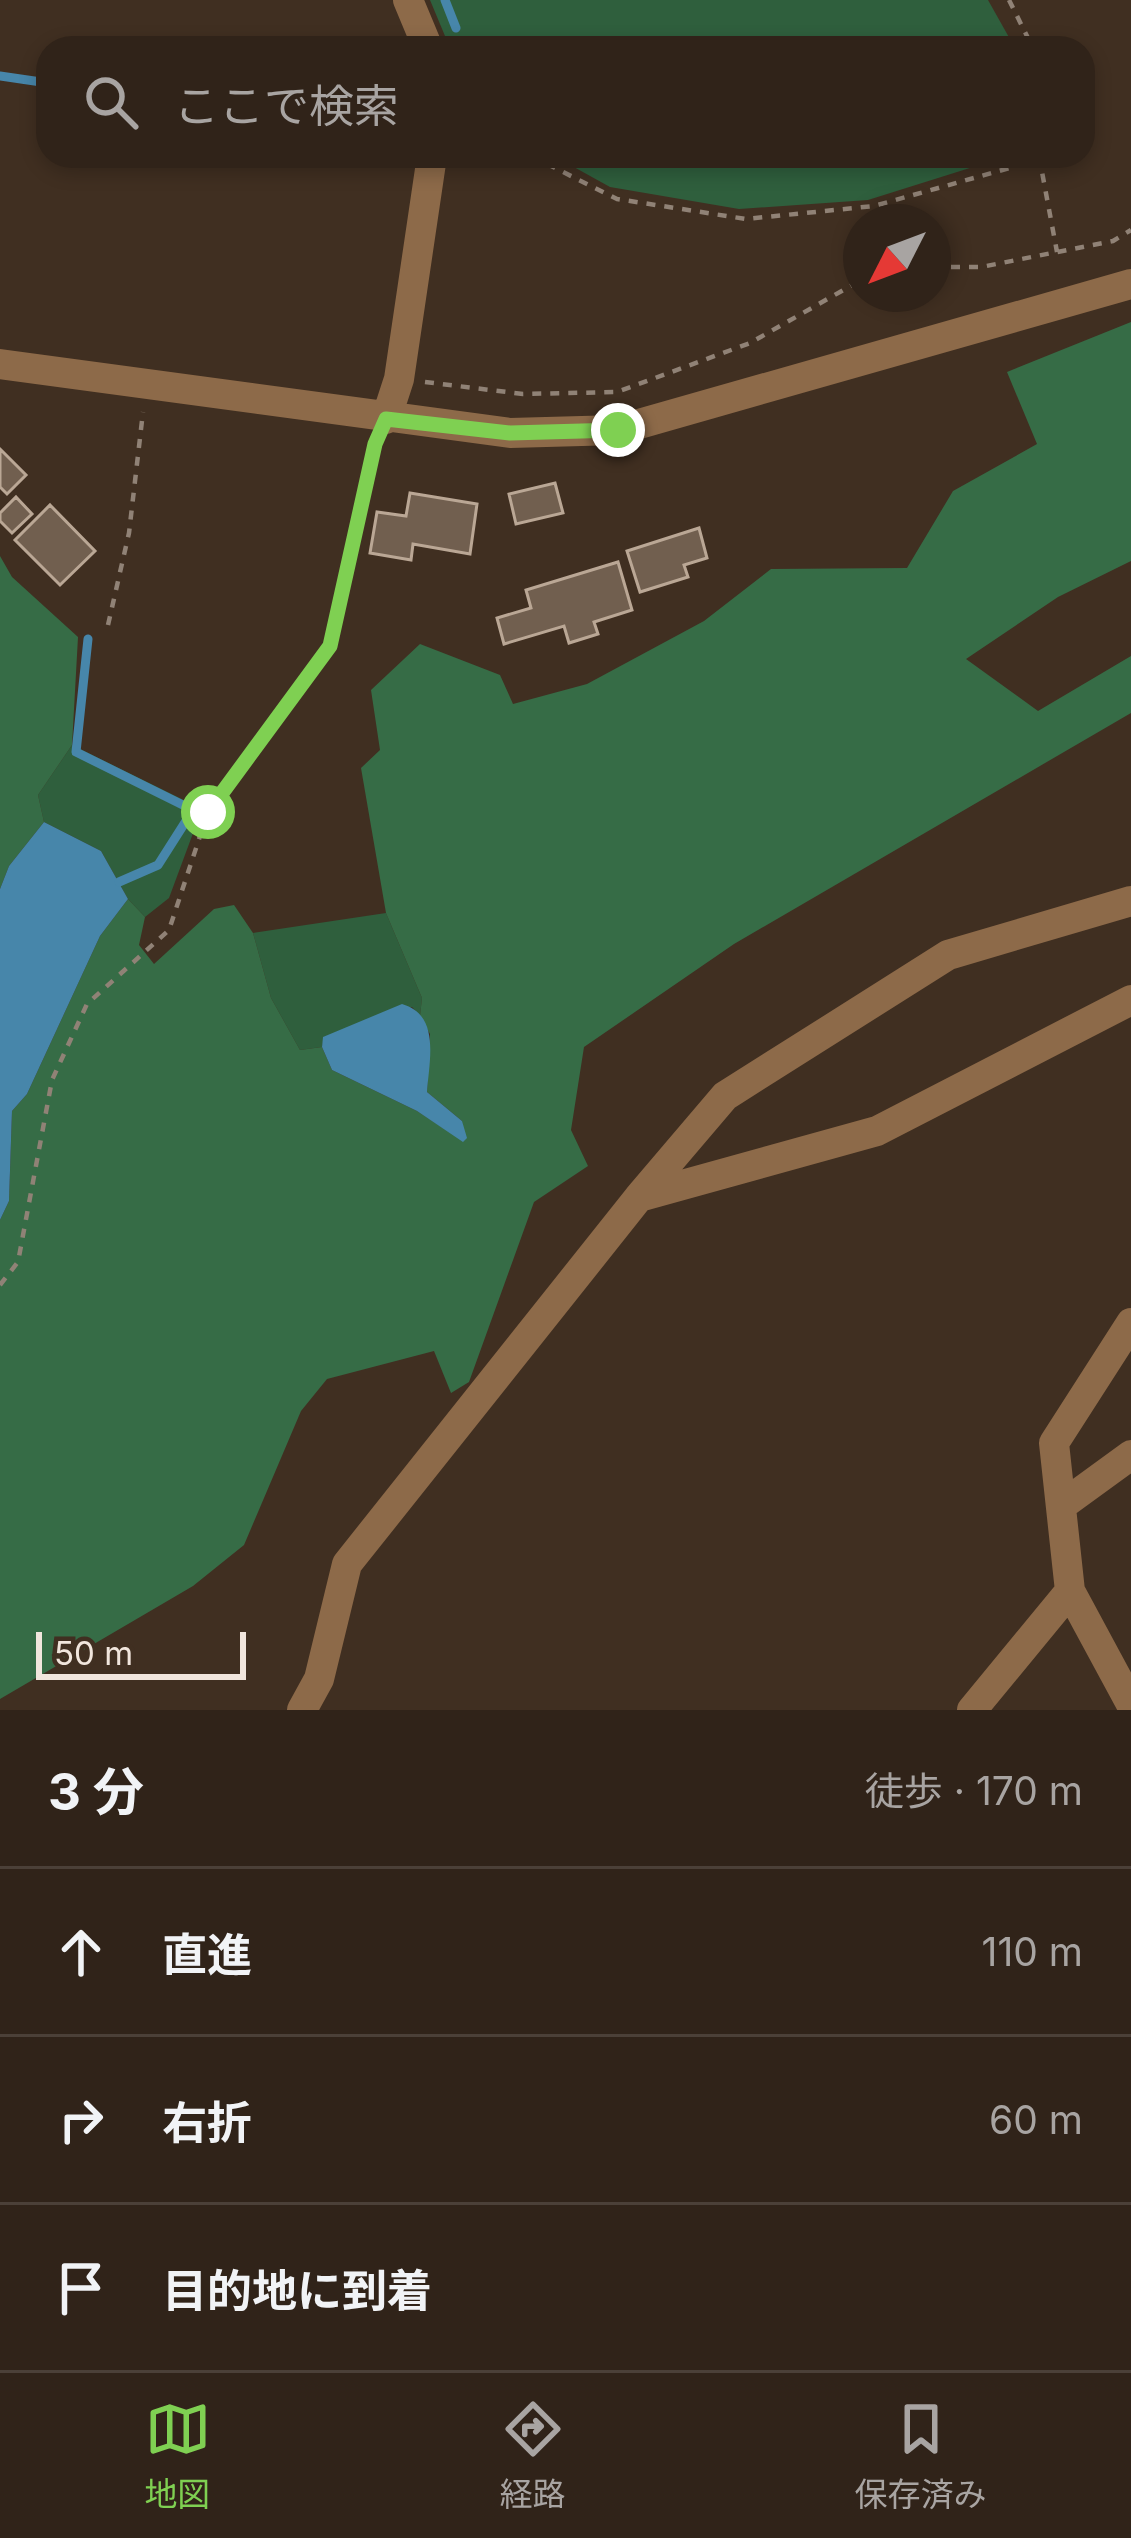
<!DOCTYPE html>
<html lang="ja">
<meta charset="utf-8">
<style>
:root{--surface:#302319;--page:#3c2f26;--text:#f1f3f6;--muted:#a8a4a2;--line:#4b4038;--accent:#7fd052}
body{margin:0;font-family:Inter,"Noto Sans JP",sans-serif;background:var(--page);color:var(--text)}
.compass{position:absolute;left:843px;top:204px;width:108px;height:108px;border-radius:50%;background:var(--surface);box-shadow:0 6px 18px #0003;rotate:228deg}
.scale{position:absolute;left:36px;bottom:30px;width:210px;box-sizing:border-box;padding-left:12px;border:6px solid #f1e6dd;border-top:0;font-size:33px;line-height:42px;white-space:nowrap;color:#f1e6dd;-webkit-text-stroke:9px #402f21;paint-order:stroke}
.stop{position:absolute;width:36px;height:36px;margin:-27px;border:9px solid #7fd052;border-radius:50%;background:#fff}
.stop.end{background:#7fd052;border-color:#fff;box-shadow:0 3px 12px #0008}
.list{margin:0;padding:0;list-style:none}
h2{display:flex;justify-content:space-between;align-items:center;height:156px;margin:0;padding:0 48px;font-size:51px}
h2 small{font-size:39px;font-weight:400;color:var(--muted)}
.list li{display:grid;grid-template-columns:78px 1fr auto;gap:36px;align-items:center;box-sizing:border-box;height:168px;padding:0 48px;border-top:3px solid var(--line)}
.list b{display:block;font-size:45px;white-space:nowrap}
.list em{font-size:39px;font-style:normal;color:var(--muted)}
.icon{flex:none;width:66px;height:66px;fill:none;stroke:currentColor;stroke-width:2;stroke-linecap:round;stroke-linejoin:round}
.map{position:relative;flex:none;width:1131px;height:1710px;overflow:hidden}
.search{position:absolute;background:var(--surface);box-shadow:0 6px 18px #0003;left:36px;right:36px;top:36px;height:132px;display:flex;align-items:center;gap:30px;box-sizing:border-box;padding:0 42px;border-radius:36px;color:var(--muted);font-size:45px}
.sheet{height:660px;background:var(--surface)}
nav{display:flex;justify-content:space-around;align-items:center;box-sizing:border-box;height:168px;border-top:3px solid var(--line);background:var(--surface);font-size:33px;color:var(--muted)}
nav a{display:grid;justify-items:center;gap:6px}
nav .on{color:var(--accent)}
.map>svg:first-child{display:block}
.green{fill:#2f5f3d}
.forest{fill:#366c46}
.water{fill:#4786aa}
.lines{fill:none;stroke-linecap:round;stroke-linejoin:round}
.stream{stroke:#4786aa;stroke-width:9}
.building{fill:#715f4f;stroke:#baa795;stroke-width:3}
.path{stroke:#908276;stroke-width:4.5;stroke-dasharray:9 9;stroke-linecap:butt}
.minor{stroke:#8d6a49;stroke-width:30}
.route{stroke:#7fd052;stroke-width:15}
</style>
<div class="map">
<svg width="1131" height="1710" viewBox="0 0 1131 1710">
<rect width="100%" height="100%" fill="#402f21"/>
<!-- green -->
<path class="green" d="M430 0H988L1015 48H450Z
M554 156H1008L868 200 739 209 610 187Z
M72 745 202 809 169 898 145 917 128 899 101 851 44 822 38 795Z
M386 913 422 998 420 1016 412 1007 324 1037 322 1047 300 1050 271 998 253 933Z"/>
<!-- forest -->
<path class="forest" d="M1131 322V561L1058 597 966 659 1038 711 1131 656V713L734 944 584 1047 571 1130 588 1166 534 1202 469 1382 451 1393 434 1351 327 1379 301 1411 244 1545 193 1586 0 1699V1220L9 1201 12 1111 27 1094 100 936 128 899 145 917 139 945 154 964 214 909 234 905 253 933 271 998 300 1050 322 1047 332 1070 417 1111 463 1141 462 1121 427 1092 430 1034 420 1016 422 998 386 913 361 768 380 750 371 690 420 644 500 675 513 704 587 684 704 621 771 569 907 568 953 491 1037 444 1007 372Z
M0 556 12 577 78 637 72 745 38 795 44 822 9 866 0 889Z"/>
<!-- water -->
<path class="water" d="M44 822 101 851 128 899 100 936 27 1094 12 1111 9 1201 0 1220V889L9 866Z
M402 1004C441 1015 429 1061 427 1092L462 1121 467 1138 463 1142 417 1111 332 1070 322 1047 323 1037Z"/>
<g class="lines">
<!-- stream -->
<path class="stream" d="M445 0 456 28
M0 76 48 83
M88 639 76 752 193 810 158 865 119 882"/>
</g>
<!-- building -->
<path class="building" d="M0 449 26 475 7 494 0 487Z
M555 483 563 513 516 524 509 494Z
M410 493 477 504 470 554 413 544 411 560 370 553 377 512 406 516Z
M16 497 32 514 12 533 0 521V513Z
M50 505 95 551 60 585 15 540Z
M699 528 707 558 684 565 688 577 640 592 627 551Z
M618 562 632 610 594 622 598 634 569 643 564 626 504 644 497 618 531 608 526 590Z"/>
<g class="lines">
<!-- path -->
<path class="path" d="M1009 0 1033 48
M531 156 617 199 746 219 874 206 1038 160
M1039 156 1057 252
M933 267H981L1113 241 1131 230
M425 382 523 394 617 392 750 343 861 280
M108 625 129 533 143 412
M0 1285 18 1262 52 1080 87 1004 169 930 208 812 330 646 374 446"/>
<!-- minor -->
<path class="minor" d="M408 0 428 48
M0 364 510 433 618 430 1131 284
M386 419 399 379 432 156
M639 1197 877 1131 1131 1000
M1061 1506 1131 1455
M1070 1591 1131 1704
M302 1710 319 1679 347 1564 639 1197 725 1096 948 955 1131 901
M972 1710 1070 1591 1054 1443 1131 1323"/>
</g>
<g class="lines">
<!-- route -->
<path class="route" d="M208 812 330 646 375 444 386 419 510 433 618 430"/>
</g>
</svg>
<svg class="compass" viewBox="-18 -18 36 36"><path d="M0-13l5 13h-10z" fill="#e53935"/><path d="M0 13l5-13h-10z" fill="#a8a4a2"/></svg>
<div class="scale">50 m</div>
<div class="stop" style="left:208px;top:812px"></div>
<div class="stop end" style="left:618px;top:430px"></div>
<div class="search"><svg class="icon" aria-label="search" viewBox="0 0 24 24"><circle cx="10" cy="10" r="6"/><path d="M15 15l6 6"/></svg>ここで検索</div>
</div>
<section class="sheet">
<h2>3 分<small>徒歩 · 170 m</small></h2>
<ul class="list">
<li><svg class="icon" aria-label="ahead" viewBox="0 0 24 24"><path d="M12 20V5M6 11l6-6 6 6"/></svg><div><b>直進</b></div><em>110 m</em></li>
<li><svg class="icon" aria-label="right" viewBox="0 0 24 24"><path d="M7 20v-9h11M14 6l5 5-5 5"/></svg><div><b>右折</b></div><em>60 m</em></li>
<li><svg class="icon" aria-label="arrive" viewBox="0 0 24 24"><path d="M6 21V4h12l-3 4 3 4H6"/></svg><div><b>目的地に到着</b></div></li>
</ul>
</section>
<nav>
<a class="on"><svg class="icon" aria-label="map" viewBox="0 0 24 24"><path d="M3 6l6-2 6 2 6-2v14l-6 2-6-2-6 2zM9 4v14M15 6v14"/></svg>地図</a>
<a><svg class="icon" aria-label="directions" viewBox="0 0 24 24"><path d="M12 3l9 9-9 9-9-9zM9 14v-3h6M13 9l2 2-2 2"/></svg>経路</a>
<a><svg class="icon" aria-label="saved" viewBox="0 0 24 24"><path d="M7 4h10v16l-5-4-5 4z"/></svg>保存済み</a>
</nav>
